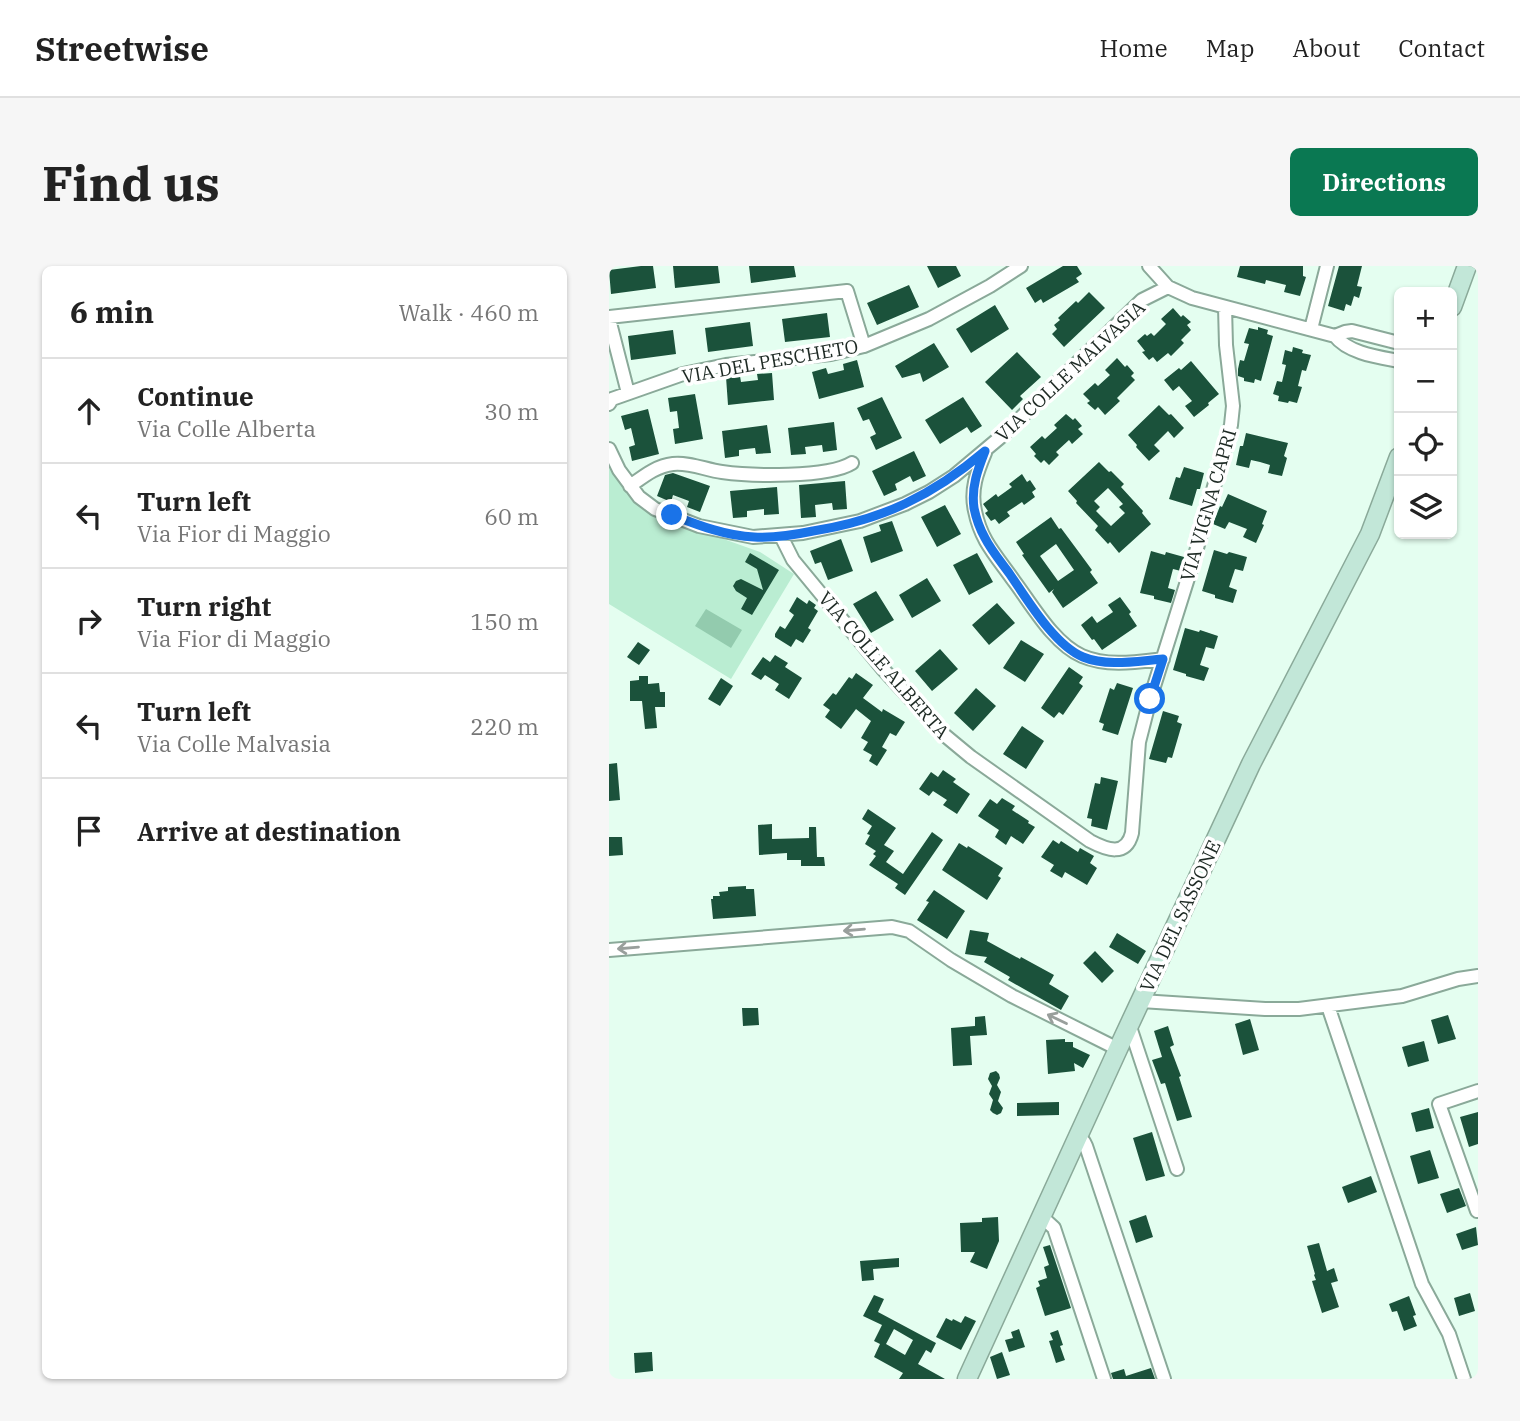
<!DOCTYPE html>
<meta charset="utf-8">
<style>
:root{--surface:#fff;--page:#f6f6f6;--text:#222;--muted:#767676;--line:#e0e0e0;--accent:#0a7852}
body{margin:0;font-family:"IBM Plex Serif",serif;background:var(--page);color:var(--text)}
.controls{position:absolute;right:21px;top:21px;display:grid;overflow:hidden;border-radius:10px;box-shadow:0 2px 5px #0004}
.controls button{width:63px;height:63px;display:grid;place-items:center;padding:0;border:0;border-bottom:2px solid var(--line);background:var(--surface);color:var(--text);font:35px sans-serif}
.stop{position:absolute;width:21px;height:21px;margin:-16px;border:5px solid #1a73e8;border-radius:50%;background:#fff}
.stop.end{background:#1a73e8;border-color:#fff;box-shadow:0 2px 7px #0008}
.list{margin:0;padding:0;list-style:none}
h2{display:flex;justify-content:space-between;align-items:center;height:91px;margin:0;padding:0 28px;font-size:30px}
h2 small{font-size:23px;font-weight:400;color:var(--muted)}
.list li{display:grid;grid-template-columns:46px 1fr auto;gap:21px;align-items:center;box-sizing:border-box;height:105px;padding:0 28px;border-top:2px solid var(--line)}
.list b{display:block;font-size:26px;white-space:nowrap}
.list p{margin:0;font-size:23px;white-space:nowrap;color:var(--muted)}
.list em{font-size:23px;font-style:normal;color:var(--muted)}
.icon{flex:none;width:38px;height:38px;fill:none;stroke:currentColor;stroke-width:2;stroke-linecap:round;stroke-linejoin:round}
.map{position:relative;flex:none;width:869px;height:1113px;overflow:hidden;border-radius:10px}
header{display:flex;align-items:center;gap:42px;box-sizing:border-box;height:98px;padding:0 35px;background:var(--surface);border-bottom:2px solid var(--line)}
header strong{font-size:33px}
nav{display:flex;gap:38px;margin-inline-start:auto;font-size:24px}
.intro{display:flex;align-items:center;justify-content:space-between;box-sizing:border-box;height:168px;padding:0 42px}
h1{margin:0;font-size:49px}
.button{padding:18px 32px;border-radius:10px;background:var(--accent);color:#fff;font-size:24px;font-weight:700}
main{display:flex;gap:42px;padding:0 42px}
aside{flex:1;background:var(--surface);border-radius:10px;box-shadow:0 2px 5px #0004}
.map>svg:first-child{display:block}
.green{fill:#baedd2}
.water{fill:#93cbae}
.building{fill:#1b523b;fill-rule:evenodd}
.lines{fill:none;stroke-linecap:round;stroke-linejoin:round}
.minor-casing{stroke:#8aa999;stroke-width:16}
.secondary-casing{stroke:#8aa999;stroke-width:21}
.minor{stroke:#fff;stroke-width:12}
.secondary{stroke:#c2e7d8;stroke-width:18}
.oneway{stroke:#999f9c}
.route{stroke:#1a73e8;stroke-width:9}
.labels{text-anchor:middle;dominant-baseline:central;stroke-width:7;stroke-linejoin:round;paint-order:stroke}
.street-label{font-size:19px;fill:#1d2923;stroke:#fff}
</style>
<header>
<strong>Streetwise</strong>
<nav><a>Home</a><a>Map</a><a>About</a><a>Contact</a></nav>
</header>
<div class="intro"><h1>Find us</h1><a class="button">Directions</a></div>
<main>
<aside>
<h2>6 min<small>Walk · 460 m</small></h2>
<ul class="list">
<li><svg class="icon" aria-label="ahead" viewBox="0 0 24 24"><path d="M12 20V5M6 11l6-6 6 6"/></svg><div><b>Continue</b><p>Via Colle Alberta</p></div><em>30 m</em></li>
<li><svg class="icon" aria-label="left" viewBox="0 0 24 24"><path d="M17 20v-9H6M10 6l-5 5 5 5"/></svg><div><b>Turn left</b><p>Via Fior di Maggio</p></div><em>60 m</em></li>
<li><svg class="icon" aria-label="right" viewBox="0 0 24 24"><path d="M7 20v-9h11M14 6l5 5-5 5"/></svg><div><b>Turn right</b><p>Via Fior di Maggio</p></div><em>150 m</em></li>
<li><svg class="icon" aria-label="left" viewBox="0 0 24 24"><path d="M17 20v-9H6M10 6l-5 5 5 5"/></svg><div><b>Turn left</b><p>Via Colle Malvasia</p></div><em>220 m</em></li>
<li><svg class="icon" aria-label="arrive" viewBox="0 0 24 24"><path d="M6 21V4h12l-3 4 3 4H6"/></svg><div><b>Arrive at destination</b></div></li>
</ul>
</aside>
<div class="map">
<svg width="869" height="1113" viewBox="0 0 869 1113">
<rect width="100%" height="100%" fill="#e4fef0"/>
<!-- green -->
<path class="green" d="M0 195 10 215 30 238 92 265 151 286 185 308 122 413 0 338Z"/>
<!-- water -->
<path class="water" d="M97 343 133 364 122 382 86 360Z"/>
<!-- building -->
<path class="building" d="M32 0H44L47 22 2 28 0 4Z
M64 0H109L111 17 66 22Z
M140 0H185L187 11 142 17Z
M318 0H347L352 10 329 22Z
M454 0H468L473 8 467 12 470 16 434 37 432 33 426 37 417 22Z
M631 0H694V10L697 11 691 30 675 26 677 19 657 14 656 18 628 11Z
M730 0H753L748 20 753 21 750 32 745 30 742 40 737 38 735 45 719 40Z
M300 19 310 41 268 59 258 37Z
M480 26 496 42 455 81 443 68 448 63 445 59 451 54 449 52 467 35 469 37Z
M386 39 400 63 362 87 347 63Z
M564 42 572 51 574 49 582 56 578 59 582 64 572 74 575 77 562 90 559 87 548 96 544 91 540 94 533 86 536 85 528 75 536 68 538 70 542 67 545 70 557 58 552 53Z
M218 47 221 71 176 76 173 53Z
M141 56 144 80 99 86 96 62Z
M649 61 659 64 658 68 664 70 652 115 646 113 645 117 635 115V112L629 110V103L631 94 635 95 640 78 635 77 640 62 649 64Z
M64 64 67 88 22 94 19 70Z
M325 77 340 101 314 116 311 107 293 112 286 100Z
M684 81 694 84 693 87 702 89 697 105 693 104 689 120 693 121 688 137 680 135 679 137 669 135 670 130 664 128 668 115 673 116 677 99 673 98 676 84 683 86Z
M408 86 432 111 411 130 414 133 403 144 376 116Z
M508 92 516 101 518 99 525 107 522 110 526 114 508 132 511 135 496 149 489 141 486 144 478 137 481 135 474 128 486 117 489 120 501 109 496 104Z
M248 94 255 121 210 133 203 106 217 102 219 108 235 104 234 98Z
M582 95 610 128 599 137 600 139 585 151 576 140 583 135 570 120 564 125 555 114 570 102 572 104Z
M163 107 165 134 119 139 117 111 131 110 132 116 149 114 148 108Z
M86 128 94 173 66 178 64 163 70 162 68 145 61 146 59 132Z
M273 131 293 172 267 184 261 171 267 168 260 153 254 155 248 142Z
M354 131 373 160 362 167 358 161 331 178 316 154Z
M550 139 560 149 562 148 575 162 565 172 559 165 545 179 551 185 540 195 527 181 528 179 519 169Z
M39 143 50 188 23 195 20 181 26 179 22 162 16 164 12 150Z
M457 148 464 154 466 152 473 160 469 163 474 168 463 178 460 174 447 186 450 189 440 199 435 194 432 197 425 190 427 188 421 181 433 170 436 173 448 162 445 159Z
M225 156 228 184 214 186 213 179 196 181 197 188 182 189 179 162Z
M158 159 162 187 147 188 146 182 137 183 130 184V190L116 192 113 165Z
M637 167 679 177 675 190 678 192 673 210 659 207 661 199 651 196 642 194 640 202 627 199 631 180H634Z
M305 185 317 210 304 216 301 210 286 218 288 224 275 230 263 205Z
M490 196 500 206 502 205 515 218 512 221 534 245 533 247 542 258 510 287 501 276 499 278 486 264 489 260 467 237 468 235 459 225ZM499 222 514 238 510 241 516 247 502 260 487 245 491 241 485 235Z
M575 201 595 207 591 223H588L583 240 560 233 567 211 571 212Z
M64 207 101 220 91 246 78 241 80 235 64 229 62 236 48 230 56 209Z
M413 208 418 216 421 214 427 223 423 226 426 231 415 239 413 236 398 246 401 250 390 258 386 253 382 255 376 247 379 245 374 238 387 228 389 231 403 221 400 218Z
M236 215 238 243 224 244 223 237 206 239 207 251 192 252 190 219Z
M168 221 170 248 155 249V243L138 245V251L124 252 121 225Z
M619 228 658 245 653 258 655 259 647 277 634 271 638 263 620 256 616 263 604 258 611 240 613 241Z
M336 239 352 268 328 281 312 251Z
M442 251 450 263 452 262 472 289 483 304 481 306 489 317 454 342 443 326 445 323 440 327 413 289 415 288 407 276ZM447 278 465 304 449 315 431 290Z
M283 255 294 285 262 297 254 271 272 265 270 259Z
M232 273 244 305 219 314 212 296 206 298 201 285Z
M605 284 618 288 620 286 638 291 634 305 626 303 620 321 628 324 624 337 606 332V329L593 325Z
M542 285 556 289 557 286 575 291 572 305 564 303 559 322 566 324 562 337 545 333V330L531 327Z
M141 287 170 304 143 349 132 343 138 332 127 325 124 320 127 315 132 313 154 324 148 303 136 296Z
M368 287 384 316 360 329 344 299Z
M318 312 332 335 303 352 290 329Z
M267 325 285 354 262 367 244 338Z
M188 331 198 338 200 334 207 339 205 342 209 345 199 362 202 364 194 377 187 373 182 381 166 371V368L171 360 176 363 185 349 180 345Z
M511 331 522 346 520 348 528 360 493 384 485 373 483 374 472 359 483 350 488 357 504 346 499 339Z
M388 337 406 357 380 379 363 359Z
M576 362 590 366 591 364 609 370 605 383 597 381 591 399 600 402 595 415 577 410V408L564 404Z
M412 374 435 388 416 416 394 402Z
M29 376 41 384 30 399 18 391Z
M331 383 349 403 323 425 306 405Z
M166 389 179 397 176 401 193 412 180 433 166 424 170 418 156 409 152 414 142 408 154 391 161 396Z
M460 401 474 411 470 417 474 420 454 449 450 446 445 452 432 442Z
M247 407 264 419 254 432 273 446 274 443 296 456 287 470 281 467 273 481 278 484 268 500 260 495 263 489 254 484 259 476 252 472 262 455 247 443 232 463 216 451 221 444 214 439 224 427 227 429 240 411 243 413Z
M30 410H39V418L50 417 51 426H56V441H46L48 462 36 463 33 435H21V415L30 414Z
M112 412 124 420 111 440 99 433Z
M508 417 524 422 509 469 493 464 495 458 490 456 501 422 505 424Z
M367 422 387 440 364 465 345 447Z
M554 445 570 450 568 456 573 458 563 492 559 491 557 497 540 493Z
M413 460 435 475 417 503 394 488Z
M8 497 11 534 0 535V498Z
M334 504 347 513 344 516 361 528 348 548 334 539 338 534 324 525 320 530 310 523 322 506 329 511Z
M492 511 509 515 498 564 482 560 483 553 478 552 486 517 491 518Z
M393 532 406 540 403 544 420 555 419 557 426 561 414 578 402 570 397 579 386 571 390 564 369 550 381 533 388 538Z
M259 543 287 562 275 579 285 585 277 596 294 608 323 566 334 574 296 629 286 622 289 618 260 599 267 590 264 588 267 585 256 578 261 569 258 568 263 560 253 553Z
M163 558V573L200 572V561H207L208 591H215L216 600H192V594H178V587L150 589 149 559Z
M0 571H13L14 589 0 590Z
M444 574 450 578 452 575 469 586 471 582 485 590 481 597 488 602 478 619 456 606 453 612 441 605 445 599 432 591Z
M350 577 358 582 359 580 394 602 389 610 392 612 378 634 333 604Z
M137 620V623H145L147 650 104 653 102 633H104V630H111L110 626 119 625V621Z
M325 624 356 645 338 673 308 654 320 636 317 635Z
M361 664 380 667 378 675 411 693 412 691 445 709 440 718 460 730 452 744 399 714 401 711 375 696 378 691 356 688Z
M508 667 537 685 529 698 500 681Z
M486 685 505 705 493 717 474 697Z
M133 742H149L150 759 134 760Z
M839 749 847 773 829 778 822 754Z
M376 750 378 769 361 770 363 799 344 800 342 762 366 760V751Z
M641 753 650 784 634 789 626 758Z
M559 760 565 779 561 781 572 810 570 811 583 851 568 855 556 817 552 818 543 794 553 791 545 765Z
M456 773V776H464V781L481 789 474 802 465 797 466 805 439 808 437 774Z
M815 775 820 795 799 801 793 781Z
M387 805 390 808 391 812 388 819 392 826 389 835 394 842 392 847 388 849 384 847 381 844 384 834 380 828 383 820 379 813 381 807Z
M450 836V849L408 850V837Z
M820 842 825 862 807 866 802 847Z
M869 846V878L860 881 851 851Z
M543 866 556 910 537 915 524 872Z
M821 884 830 912 809 918 801 890Z
M762 910 768 926 739 937 733 921Z
M850 922 857 940 838 947 831 928Z
M537 949 544 971 527 977 520 955Z
M389 951 390 975 378 1003 361 996 366 986H352L351 957 373 956V952Z
M867 961 869 979 853 984 847 968Z
M710 977 718 1005 725 1002 729 1015 722 1017 730 1041 713 1047 703 1015 707 1014 705 1009 706 1008 698 980Z
M441 979 462 1042 436 1050 427 1022 431 1020 429 1015 438 1012 435 1001 440 999 434 981Z
M290 992V1001L264 1003 265 1014 253 1015 251 995Z
M861 1027 866 1045 850 1050 845 1032Z
M265 1029 275 1033 269 1046 327 1077 322 1087 317 1084 309 1098 336 1113H290L294 1107 265 1091 271 1078 265 1075 273 1059 254 1050ZM285 1063 304 1074 296 1089 277 1078Z
M800 1030 807 1049 804 1050 808 1060 795 1065 788 1045 783 1046 780 1038Z
M356 1050 367 1055 352 1084 327 1071 337 1052 343 1055 344 1053 352 1057Z
M410 1063 416 1081 400 1086 396 1074 404 1072 402 1066Z
M449 1064 454 1079 451 1080 456 1094 447 1097 440 1075 444 1074 441 1067Z
M43 1086 44 1105 26 1107 25 1087Z
M393 1086 401 1109 388 1113 381 1091Z
M542 1102 546 1113H504L502 1107 515 1103 517 1110Z"/>
<g class="lines">
<!-- minor casing -->
<g class="minor-casing">
<path id="minor" d="M540 0 559 21 583 32 726 70C739 87 769 91 790 95
M0 51 238 25 255 80
M0 53 19 127
M702 63 718 0
M726 70 736 66 743 65 790 77
M0 138 3 133 74 108 117 99 222 88 255 80 320 53 381 20 412 0
M0 183 10 204 30 231 46 243 90 260 144 271 194 267 251 255 296 238 320 226 345 210 394 169 533 34 559 21
M376 187C368 206 361 224 366 245 368 255 372 266 377 275 385 289 396 302 405 315 423 339 445 378 473 390 498 401 528 396 554 393
M21 220C35 210 47 200 64 198 80 196 97 204 113 206 141 210 219 212 243 197
M172 270 184 294 273 402 333 467 362 491 481 575C498 584 517 591 523 567L530 476 541 433 585 293 622 159 624 140 617 79 616 41
M0 684 283 661 300 665 342 694 403 730 509 783
M532 735 656 743H690L793 730 849 713 869 710
M719 740 813 1018 840 1068 855 1113
M520 758 568 903
M469 872 475 876 477 880 555 1113
M868 945 830 838 869 825
M433 951 445 962 495 1113"/>
</g>
<!-- secondary casing -->
<g class="secondary-casing">
<path id="secondary" d="M843 41 858 0
M358 1113 509 783 642 498 761 268 790 191"/>
</g>
<!-- minor -->
<use href="#minor" class="minor"/>
<!-- secondary -->
<use href="#secondary" class="secondary"/>
</g>
<!-- one-way arrows -->
<defs><path id="oneway-shaft" d="M-6 0H5M1.5-3L5.5 0L1.5 3" fill="none" stroke-width="1.6" stroke-linecap="round" stroke-linejoin="round" transform="scale(1.75)"/></defs>
<g class="oneway">
<use href="#oneway-shaft" transform="translate(245 664) rotate(175)"/>
<use href="#oneway-shaft" transform="translate(19 682) rotate(175)"/>
<use href="#oneway-shaft" transform="translate(448 753) rotate(-154)"/>
</g>
<g class="lines">
<!-- route -->
<path class="route" d="M63 249C89 259 117 270 145 271 165 272 185 269 204 265 273 254 323 230 376 185 369 203 362 221 365 242 367 252 371 263 376 272 382 284 392 296 400 307 418 333 445 379 474 391 498 401 528 395 554 393L541 433"/>
</g>
<g class="labels">
<!-- street labels -->
<g class="street-label">
<text transform="translate(161 95) rotate(-10)">VIA DEL PESCHETO</text>
<text transform="translate(461 105) rotate(-43)">VIA COLLE MALVASIA</text>
<text transform="translate(599 239) rotate(-74)">VIA VIGNA CAPRI</text>
<text transform="translate(275 399) rotate(49)">VIA COLLE ALBERTA</text>
<text transform="translate(571 650) rotate(-65)">VIA DEL SASSONE</text>
</g>
</g>
</svg>
<div class="controls">
<button>+</button>
<button>−</button>
<button><svg class="icon" aria-label="locate" viewBox="0 0 24 24"><circle cx="12" cy="12" r="6"/><path d="M12 2v4M12 18v4M2 12h4M18 12h4"/></svg></button>
<button><svg class="icon" aria-label="layers" viewBox="0 0 24 24"><path d="M12 4l9 5-9 5-9-5zM3 14l9 5 9-5"/></svg></button>
</div>
<div class="stop" style="left:541px;top:433px"></div>
<div class="stop end" style="left:63px;top:249px"></div>
</div>
</main>
